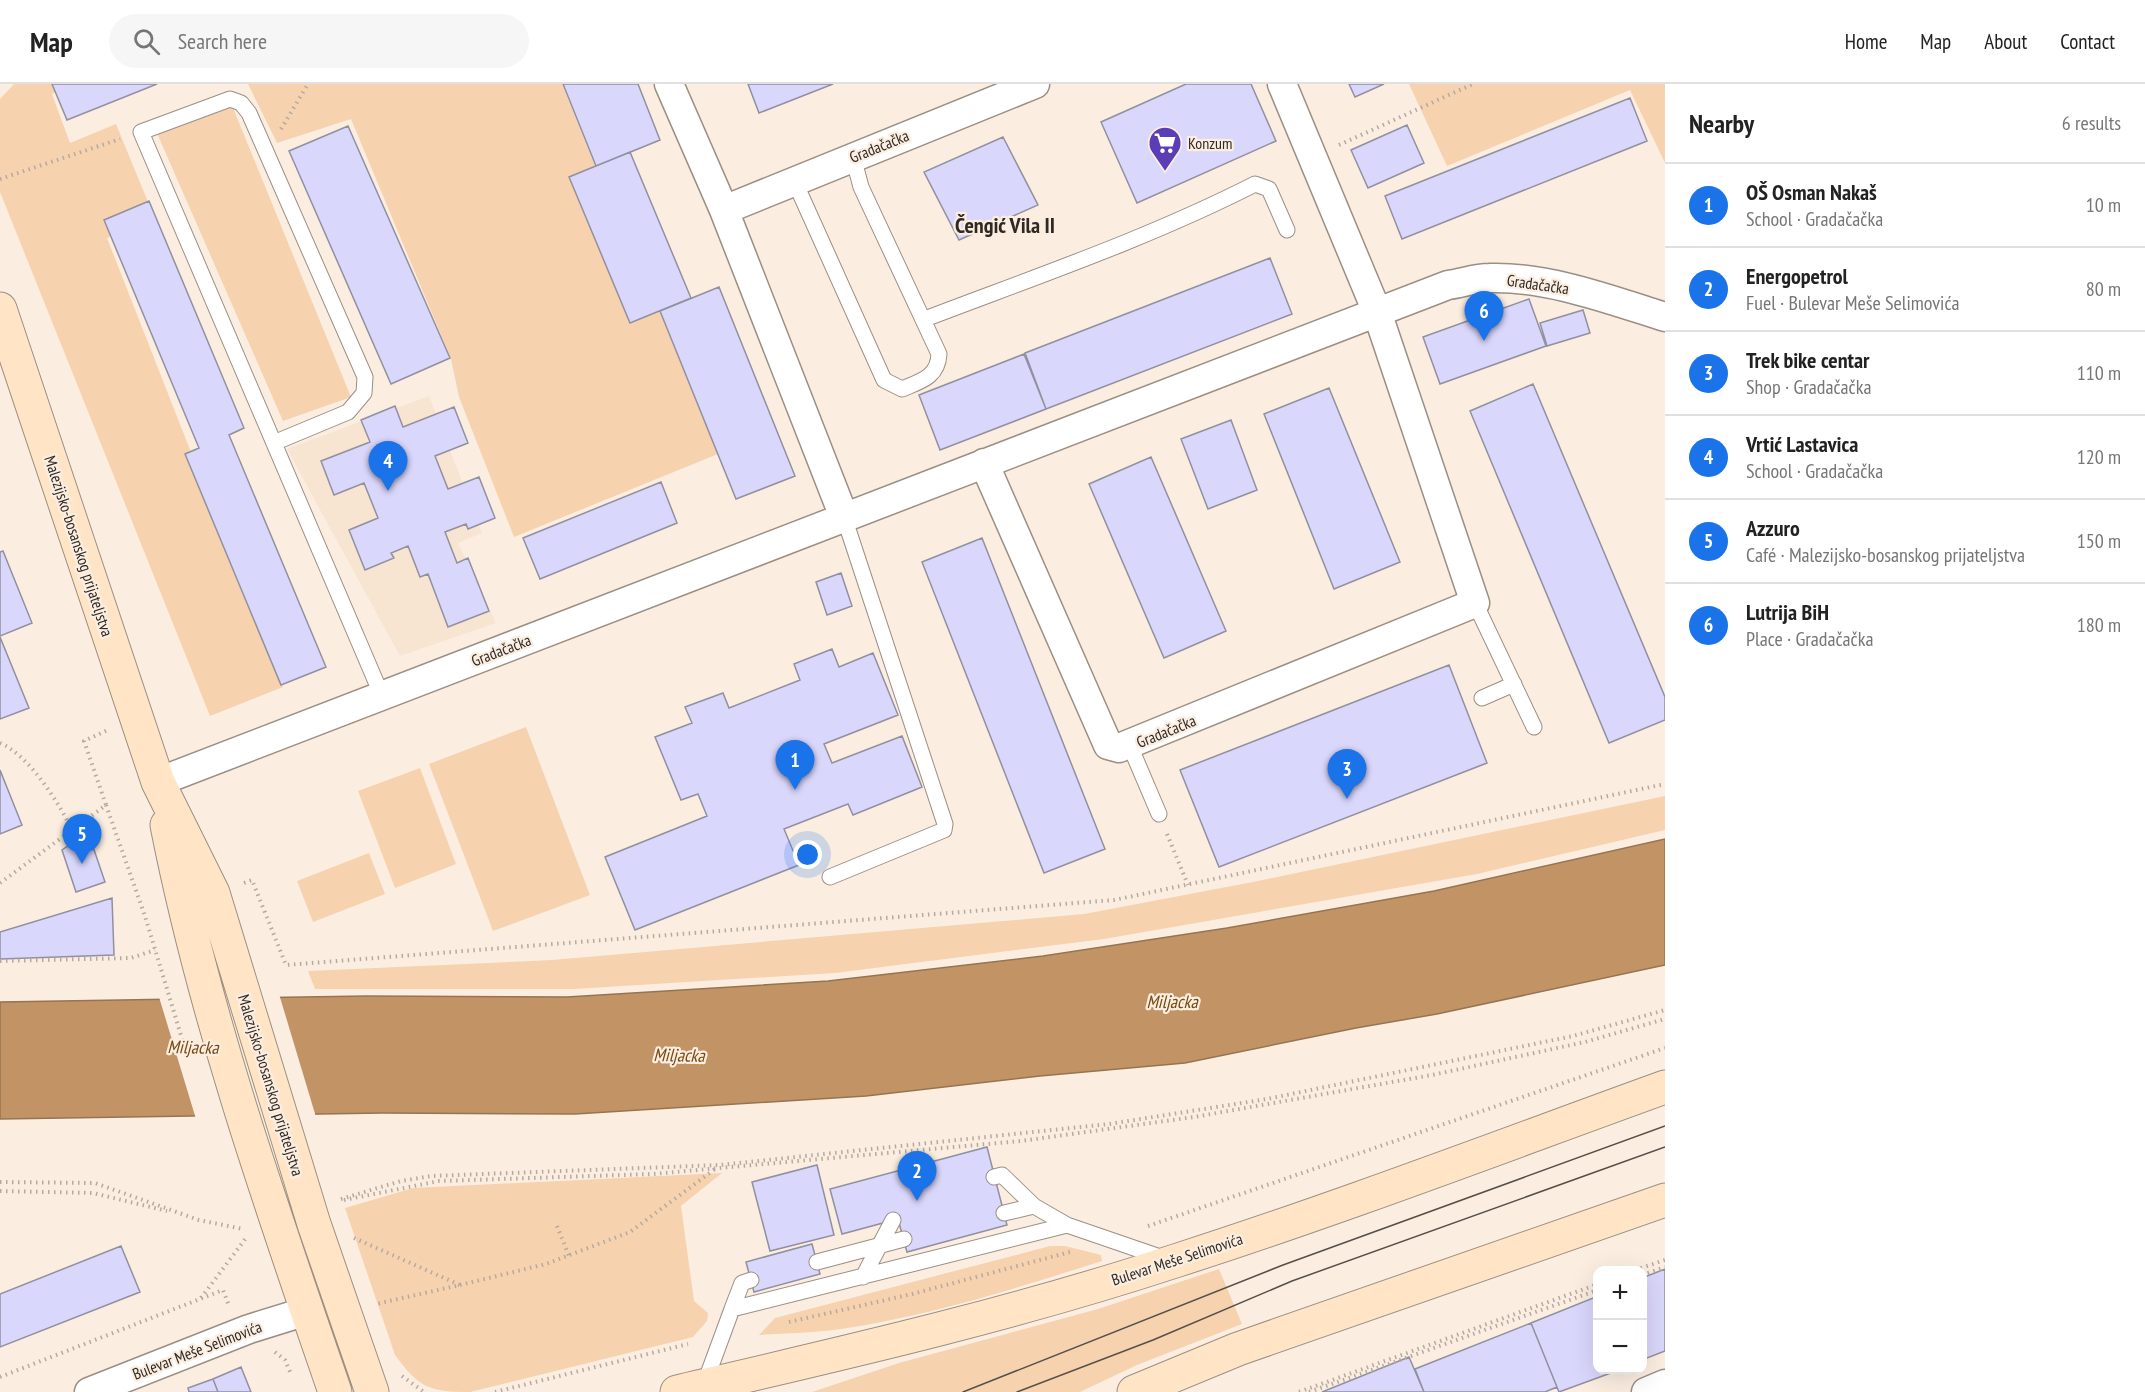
<!DOCTYPE html>
<meta charset="utf-8">
<style>
:root{--surface:#fff;--page:#f6f6f6;--text:#222;--muted:#767676;--line:#e0e0e0;--accent:#1a73e8}
body{margin:0;font-family:"PT Sans Narrow",sans-serif;background:var(--page);color:var(--text)}
.controls{position:absolute;right:18px;bottom:18px;display:grid;overflow:hidden;border-radius:12px;box-shadow:0 6px 24px #0002}
.controls button{width:54px;height:54px;display:grid;place-items:center;padding:0;border:0;border-bottom:2px solid var(--line);background:var(--surface);color:var(--text);font:30px sans-serif}
.you{position:absolute;left:808px;top:771px;width:21px;height:21px;margin:-15px;border:4px solid #fff;border-radius:50%;background:#1a73e8;box-shadow:0 0 0 9px #1a73e833}
.badge{display:grid;place-items:center;width:39px;height:39px;border-radius:50%;background:var(--accent);color:#fff;font-size:20px;font-weight:700}
.pin{position:absolute;translate:-50% -50px;filter:drop-shadow(0 2px 3px #0008)}
.pin::after{content:'';position:absolute;top:32px;width:21px;height:18px;background:inherit;clip-path:polygon(0 0,100% 0,50% 100%)}
.list{margin:0;padding:0;list-style:none}
h2{display:flex;justify-content:space-between;align-items:center;height:78px;margin:0;padding:0 24px;font-size:26px}
h2 small{font-size:20px;font-weight:400;color:var(--muted)}
.list li{display:grid;grid-template-columns:39px 1fr auto;gap:18px;align-items:center;box-sizing:border-box;height:84px;padding:0 24px;border-top:2px solid var(--line)}
.list b{display:block;font-size:22px;white-space:nowrap}
.list p{margin:0;font-size:20px;white-space:nowrap;color:var(--muted)}
.list em{font-size:20px;font-style:normal;color:var(--muted)}
.icon{flex:none;width:33px;height:33px;fill:none;stroke:currentColor;stroke-width:2;stroke-linecap:round;stroke-linejoin:round}
.map{position:relative;flex:none;width:1665px;height:1308px;overflow:hidden}
header{display:flex;align-items:center;gap:36px;box-sizing:border-box;height:84px;padding:0 30px;background:var(--surface);border-bottom:2px solid var(--line)}
header strong{font-size:28px}
nav{display:flex;gap:33px;margin-inline-start:auto;font-size:21px}
.search{width:420px;height:54px;background:var(--page);display:flex;align-items:center;gap:15px;box-sizing:border-box;padding:0 21px;border-radius:33px;color:var(--muted);font-size:22px}
main{display:flex}
aside{flex:1;background:var(--surface)}
.map>svg:first-child{display:block}
.built{fill:#f7e4d1}
.green{fill:#f6d2af}
.water{fill:#c29465;stroke:#967452;stroke-width:1.5}
.pier{fill:#fbeee1}
.building{fill:#dad7fc;stroke:#90909f;stroke-width:1.5}
.lines{fill:none;stroke-linecap:round;stroke-linejoin:round}
.lane-casing{stroke:#9b8f83;stroke-width:17}
.street-casing{stroke:#9b8f83;stroke-width:31}
.secondary-casing{stroke:#9b8f83;stroke-width:35}
.path{stroke:#b5aaa0;stroke-width:4;stroke-dasharray:1.5 4.5;stroke-linecap:butt}
.lane{stroke:#fff;stroke-width:15}
.street{stroke:#fff;stroke-width:28}
.secondary{stroke:#ffe5c6;stroke-width:33}
.tram{stroke:#564f49;stroke-width:1.5}
.labels{text-anchor:middle;dominant-baseline:central;stroke-width:4.5;stroke-linejoin:round;paint-order:stroke}
.poi-label{font-size:16px;fill:#2e2924;stroke:#fbeee1;text-anchor:start}
.street-label{font-size:16px;fill:#2e2924;stroke:#fbeee1}
.water-label{font-size:18px;font-style:italic;fill:#774a11;stroke:#fbeee1}
.district-label{font-size:22px;font-weight:bold;fill:#2e2924;stroke:#fbeee1}
</style>
<header>
<strong>Map</strong>
<div class="search"><svg class="icon" aria-label="search" viewBox="0 0 24 24"><circle cx="10" cy="10" r="6"/><path d="M15 15l6 6"/></svg>Search here</div>
<nav><a>Home</a><a>Map</a><a>About</a><a>Contact</a></nav>
</header>
<main>
<div class="map">
<svg width="1665" height="1308" viewBox="0 0 1665 1308">
<rect width="100%" height="100%" fill="#fbeee1"/>
<!-- built -->
<path class="built" d="M429 312 482 449 458 459 496 539 400 572 287 365Z"/>
<!-- green -->
<path class="green" d="M14 0H74L52 10 70 59 116 40 155 135 107 154 283 603 210 632 0 108V15Z
M248 0H562L595 82 569 93 630 238 660 227 718 370 514 453 459 313 451 275 351 35 277 59Z
M1409 0H1665V79L1630 6 1447 82Z
M231 19 351 313 283 337 156 47Z
M526 643 590 811 493 847 429 680Z
M420 684 456 780 395 804 358 707Z
M1665 712V746L1477 790 1104 855 835 889 574 905H315L308 887 552 876 1084 830 1253 798Z
M369 769 385 810 313 838 297 797Z
M722 1089 681 1122 694 1217 708 1229 707 1237 693 1253 470 1308C430 1308 419 1304 395 1271L345 1124 413 1104Z
M1050 1162H1065L1101 1171 1102 1177C1017 1204 929 1232 841 1245 814 1249 786 1249 759 1251L775 1234Z
M1219 1185 1242 1240 1137 1281 1080 1308H812L899 1279 1098 1225Z"/>
<!-- water -->
<path class="water" d="M1665 755V881L1437 930 1356 944 1185 979 1040 992 866 1012 575 1030 383 1029 0 1035V918L367 912 567 913 828 897 1043 872 1227 844 1434 807Z"/>
<!-- pier -->
<path class="pier" d="M279 910 316 1033 196 1035 159 913Z"/>
<!-- building -->
<path class="building" d="M52 0H157L67 36Z
M563 0H638L660 56 596 82Z
M748 0H833L759 29Z
M1186 0H1251L1276 57 1137 119 1101 38Z
M1349 0H1384L1355 13Z
M1630 14 1647 57 1402 155 1385 112Z
M1407 41 1424 79 1368 104 1351 66Z
M348 42 450 274 391 300 289 67Z
M1003 53 1038 121 959 156 924 88Z
M630 68 691 214 630 239 569 93Z
M149 117 244 344 229 351 326 583 281 601 185 370 199 364 104 136Z
M1270 174 1292 230 1046 325 1025 269Z
M719 203 795 392 736 415 660 227Z
M1529 215 1546 262 1440 300 1423 253Z
M1583 226 1590 249 1547 262 1540 239Z
M1024 270 1046 325 940 366 919 311Z
M1533 300 1665 613V636L1609 659 1470 327Z
M1329 304 1400 478 1334 505 1264 330Z
M395 322 403 343 454 323 468 359 435 372 448 405 479 393 495 434 468 445 466 440 445 448 457 479 468 474 489 527 448 543 428 490 420 493 408 462 391 469 394 474 365 486 349 446 378 434 364 399 334 411 321 377 370 358 361 336Z
M1231 336 1257 406 1208 425 1181 355Z
M1151 373 1226 547 1164 574 1089 400Z
M661 398 677 439 540 495 523 454Z
M982 454 1105 765 1044 789 922 478Z
M3 467 32 539 0 552V468Z
M841 489 852 522 827 531 816 498Z
M0 553 29 624 0 635Z
M832 565 839 583 873 569 898 631 824 660 832 679 902 652 922 703 853 731 848 720 784 745 799 781 635 846 605 773 707 732 698 710 681 716 655 653 692 639 685 623 723 609 729 624 800 596 794 580Z
M1449 581 1487 679 1219 783 1180 686Z
M0 686 22 741 0 750Z
M88 748 105 798 76 808 62 766Z
M112 814 114 871 0 875V848Z
M987 1063 1007 1141 907 1168 898 1135 842 1150 830 1105Z
M817 1081 834 1151 770 1167 752 1098Z
M812 1160 820 1190 754 1208 746 1178Z
M121 1162 140 1208 0 1263V1210Z
M1665 1185V1267L1642 1276V1194Z
M1598 1212V1286H1619L1559 1308 1531 1239Z
M1531 1239 1557 1303 1545 1308H1424L1415 1285Z
M1409 1273 1424 1308H1322Z
M241 1283 251 1308H218L213 1295Z
M213 1295 218 1308H189L188 1304Z"/>
<g class="lines">
<!-- lane casing -->
<g class="lane-casing">
<path id="lane" d="M794 96 884 296 902 305C921 297 938 293 939 270L861 103 853 73
M925 235C1035 193 1149 154 1255 100L1269 105 1287 146
M276 358 348 328 364 309 365 293 249 29 241 19 230 15 141 48 382 612
M1475 519 1534 643
M1482 614 1514 600
M1130 662 1159 730
M830 793 944 746 945 740 844 433
M994 1093 1002 1091 1034 1122
M1004 1129 1034 1122 1067 1141
M817 1178 904 1155
M863 1193 893 1136
M732 1225 742 1199 751 1196
M704 1301 732 1225 1067 1141 1166 1175"/>
</g>
<!-- street casing -->
<g class="street-casing">
<path id="street" d="M669 0 724 126 844 433
M724 126 1035 0
M984 379 1108 661 1119 664 1475 519 1377 228 1282 0
M158 698 1448 201C1462 199 1476 194 1489 194 1547 192 1611 216 1665 233
M89 1308 249 1245 307 1227
M1646 1308 1665 1300"/>
</g>
<!-- secondary casing -->
<g class="secondary-casing">
<path id="secondary" d="M0 225 158 698 213 809 314 1140 372 1308
M167 741C205 934 271 1122 335 1308
M677 1308C844 1269 1011 1231 1175 1177 1340 1124 1502 1062 1665 1003
M1134 1308 1238 1265 1665 1116"/>
</g>
<!-- path -->
<path class="path" d="M281 45 308 0
M1339 61 1473 0
M0 95 120 55
M0 659C29 671 59 719 72 746
M106 721 145 832 186 968
M1167 750 1188 801
M0 799 106 721 84 657 108 646
M244 799 252 796 286 881 1114 816 1665 700
M0 877 131 874 155 866
M0 1098 95 1099 199 1136 243 1145
M0 1107 93 1109 167 1127
M341 1115 401 1097 431 1092 720 1081 1109 1040 1267 1015 1573 952 1665 926
M344 1116 439 1097 653 1090 1021 1057 1194 1033 1432 991 1585 958 1665 935
M557 1142 569 1172
M1148 1142 1665 964
M354 1154 460 1201 376 1220
M1635 1186 1665 1176
M1642 1191 1665 1183
M460 1201 546 1180 630 1148 715 1085
M201 1214 246 1154
M789 1238 912 1210 1070 1168
M275 1268 285 1276 291 1290
M402 1292 424 1308
M0 1293 223 1206 229 1222
M495 1308 688 1260
M1299 1308 1598 1200
M1309 1308 1598 1206"/>
<!-- lane -->
<use href="#lane" class="lane"/>
<!-- street -->
<use href="#street" class="street"/>
<!-- secondary -->
<use href="#secondary" class="secondary"/>
<!-- tram -->
<path class="tram" d="M963 1308 1283 1181 1665 1042
M1017 1308 1153 1256 1292 1197 1665 1063"/>
</g>
<!-- icons -->
<defs>
<g id="supermarket-pin" transform="scale(1.725)"><path d="M0 17L-7.5 6A9.5 9.5 0 1 1 7.5 6Z" fill="#5b3eb6" stroke="#fbeee1"/><path d="M-6-5.5h2.5l.6 2H6L4.5 2H-2.5L-4.4-4H-6ZM-1.5 3.2a1.3 1.3 0 1 0 .1 0ZM3 3.2a1.3 1.3 0 1 0 .1 0Z" fill="#fff"/></g>
</defs>
<g fill-rule="evenodd">
<use href="#supermarket-pin" x="1165" y="59"/>
</g>
<g class="labels">
<!-- poi labels -->
<g class="poi-label">
<text x="1188" y="59">Konzum</text>
</g>
<!-- street labels -->
<g class="street-label">
<text transform="translate(879 62) rotate(-22)">Gradačačka</text>
<text transform="translate(1538 200) rotate(8)">Gradačačka</text>
<text transform="translate(79 462) rotate(72)">Malezijsko-bosanskog prijateljstva</text>
<text transform="translate(501 566) rotate(-21)">Gradačačka</text>
<text transform="translate(1166 647) rotate(-22)">Gradačačka</text>
<text transform="translate(271 1001) rotate(73)">Malezijsko-bosanskog prijateljstva</text>
<text transform="translate(1177 1175) rotate(-18)">Bulevar Meše Selimovića</text>
<text transform="translate(197 1266) rotate(-21)">Bulevar Meše Selimovića</text>
</g>
<!-- water labels -->
<g class="water-label">
<text x="1172" y="917">Miljacka</text>
<text transform="translate(193 963) rotate(1)">Miljacka</text>
<text transform="translate(679 971) rotate(1)">Miljacka</text>
</g>
<!-- district labels -->
<g class="district-label">
<text x="1005" y="141">Čengić Vila II</text>
</g>
</g>
</svg>
<div class="controls">
<button>+</button>
<button>−</button>
</div>
<div class="you"></div>
<div class="pin badge" style="left:795px;top:706px">1</div>
<div class="pin badge" style="left:917px;top:1117px">2</div>
<div class="pin badge" style="left:1347px;top:715px">3</div>
<div class="pin badge" style="left:388px;top:407px">4</div>
<div class="pin badge" style="left:82px;top:780px">5</div>
<div class="pin badge" style="left:1484px;top:257px">6</div>
</div>
<aside>
<h2>Nearby<small>6 results</small></h2>
<ul class="list">
<li><span class="badge">1</span><div><b>OŠ Osman Nakaš</b><p>School · Gradačačka</p></div><em>10 m</em></li>
<li><span class="badge">2</span><div><b>Energopetrol</b><p>Fuel · Bulevar Meše Selimovića</p></div><em>80 m</em></li>
<li><span class="badge">3</span><div><b>Trek bike centar</b><p>Shop · Gradačačka</p></div><em>110 m</em></li>
<li><span class="badge">4</span><div><b>Vrtić Lastavica</b><p>School · Gradačačka</p></div><em>120 m</em></li>
<li><span class="badge">5</span><div><b>Azzuro</b><p>Café · Malezijsko-bosanskog prijateljstva</p></div><em>150 m</em></li>
<li><span class="badge">6</span><div><b>Lutrija BiH</b><p>Place · Gradačačka</p></div><em>180 m</em></li>
</ul>
</aside>
</main>
